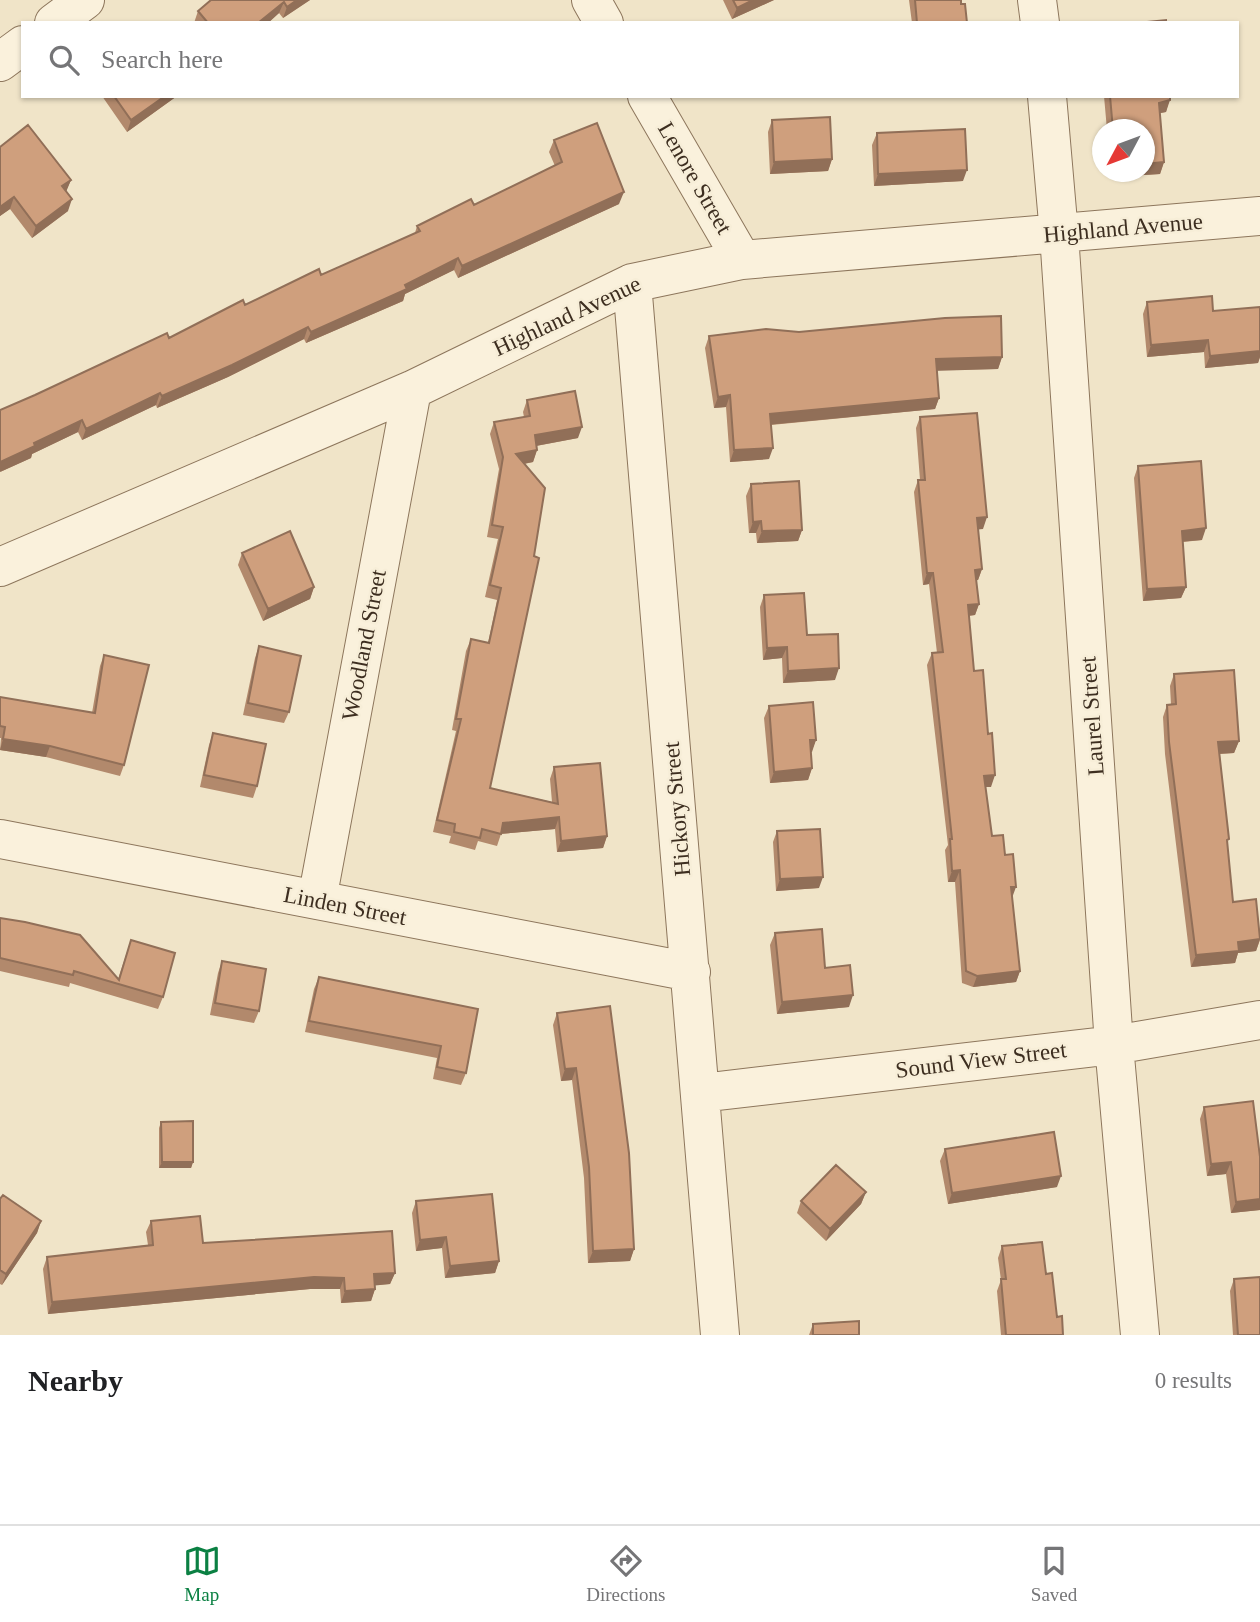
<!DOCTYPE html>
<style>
:root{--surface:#fff;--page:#f2f2f2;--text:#202124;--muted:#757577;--line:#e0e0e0;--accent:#0b8043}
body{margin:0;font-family:"Times New Roman",serif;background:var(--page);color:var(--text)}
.compass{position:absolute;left:1092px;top:119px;width:63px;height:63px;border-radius:50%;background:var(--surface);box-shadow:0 2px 5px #0004;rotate:229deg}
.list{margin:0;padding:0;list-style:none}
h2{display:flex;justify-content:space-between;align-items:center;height:91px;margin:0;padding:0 28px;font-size:30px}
h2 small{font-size:23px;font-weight:400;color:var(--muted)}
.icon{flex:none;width:38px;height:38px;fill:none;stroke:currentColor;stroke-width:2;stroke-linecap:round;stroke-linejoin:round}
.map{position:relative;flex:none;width:1260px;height:1335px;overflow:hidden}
.search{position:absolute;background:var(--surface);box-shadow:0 2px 5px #0004;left:21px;right:21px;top:21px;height:77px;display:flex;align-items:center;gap:18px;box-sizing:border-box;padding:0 24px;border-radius:0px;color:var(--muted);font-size:26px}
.sheet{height:189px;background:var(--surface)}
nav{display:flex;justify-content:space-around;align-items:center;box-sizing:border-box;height:98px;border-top:2px solid var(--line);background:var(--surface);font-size:19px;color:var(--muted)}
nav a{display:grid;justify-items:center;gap:4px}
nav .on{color:var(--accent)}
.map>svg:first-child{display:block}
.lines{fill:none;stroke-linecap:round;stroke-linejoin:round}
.street-casing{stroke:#8d765c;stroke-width:40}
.street{stroke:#faf1dc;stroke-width:38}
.wall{fill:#b2896c}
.shaded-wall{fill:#916f58}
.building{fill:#cf9f7d;stroke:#916f58;stroke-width:2}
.labels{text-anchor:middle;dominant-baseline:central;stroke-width:5;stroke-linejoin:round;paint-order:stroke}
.street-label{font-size:23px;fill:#3d2e20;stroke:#f7eed8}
</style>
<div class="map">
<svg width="1260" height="1335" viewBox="0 0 1260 1335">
<rect width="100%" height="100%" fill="#f0e4c8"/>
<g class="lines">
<!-- street casing -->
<g class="street-casing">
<path id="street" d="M591 0 604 23
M1037 0 1040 23
M54 23 85 0
M0 62 23 45
M647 96 742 260
M1047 96 1059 234 1114 1045 1140 1335
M632 283 720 1335
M0 567 412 390 632 283 742 260 1260 216
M0 839 691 972
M317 900 412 390
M701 1093 1114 1045 1260 1020"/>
</g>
<!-- street -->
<use href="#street" class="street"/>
</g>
<!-- wall -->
<path class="wall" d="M211 0H310L283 18 279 13 268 23H194L198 11Z
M723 0H774L732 19Z
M909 0H961L967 23H912Z
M102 96H177L127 132Z
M1104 96H1170L1166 112 1160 113 1164 162 1160 174 1112 177 1111 172H1144V130H1107Z
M772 120 832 159 828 171 770 174 768 132Z
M877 133 963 181 874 186 872 145Z
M554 140 619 204 458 278 454 270 405 294 403 301 306 343 304 339 228 377 157 408 156 405 82 440 78 432 32 454 31 458 0 472 169 338 245 305 321 275 415 233 417 226 474 205 555 166 549 152Z
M0 147 71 180 66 191 68 211 32 238 10 209 0 216Z
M1147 302 1213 311 1260 307V357L1258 363 1205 368 1204 352 1147 357 1143 314Z
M709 336 1002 357 998 369 937 370 939 398 935 409 771 425 769 459 730 462 726 407 714 408 705 348Z
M527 400 578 438 536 446 537 450 533 462 524 464 490 788 552 802 550 779 554 767 607 836 603 848 557 852 555 829 501 834 497 846 478 841 475 850 449 843 451 836 433 832 456 731 452 730 466 651 471 639 488 643 497 600 485 597 498 539 487 537 499 469 490 434 494 422 524 417 523 412Z
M920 417 983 529H978L982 569 978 580H976L979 604 975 615 969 616 974 671 991 787H985L992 836 1005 855 1012 898 1020 971 1016 982 973 987 962 983 955 882H948L945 850 948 845 927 665 932 653H937L929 584 923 585 914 492 918 480H920L916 428Z
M1138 466 1202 540 1183 542 1186 587 1181 598 1143 601 1134 478Z
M751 484 802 530 798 541 757 543 756 533H749L746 496Z
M242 553 314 587 310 599 263 621 238 565Z
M764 595 807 635 835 680 783 683 782 658 763 660 760 607Z
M259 646 289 712 284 723 243 715 255 658Z
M104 655 124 765 120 776 46 757 0 750 1 738H0V697L92 713 100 666Z
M1174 674 1239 741 1234 753 1220 754 1227 845 1233 902 1260 937V940L1256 951 1238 953 1235 963 1191 967 1165 754 1163 717 1167 705H1171L1170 686Z
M769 706 816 740 811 752 812 768 808 780 770 783 764 718Z
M213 733 257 786 253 798 200 787 209 745Z
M777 831 819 888 776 891 773 842Z
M0 918 118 979 131 940 163 997 158 1009 70 983 69 987 0 971Z
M775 933 825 968 849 1007 777 1014 770 945Z
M222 961 259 1011 254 1023 210 1015 218 973Z
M319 977 478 1009 466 1073 461 1085 433 1079 437 1058 305 1032 314 989Z
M610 1006 634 1249 630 1261 588 1263 584 1178 572 1080 561 1081 553 1025 557 1013Z
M1204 1107 1260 1157V1210L1231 1213 1226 1174 1207 1176 1200 1119Z
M161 1122 193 1162 191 1168H159V1128Z
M945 1149 1057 1187 948 1204 940 1161Z
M866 1192 861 1204 826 1241 797 1213 801 1201Z
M0 1199 41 1221 37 1233 2 1285 0 1284Z
M416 1201 499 1261 495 1273 445 1278 442 1248 416 1251 412 1213Z
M151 1221 203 1243 395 1273 390 1284 375 1285V1289L371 1301 341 1303 340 1289H310L48 1314 43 1269 47 1257 148 1245 146 1232Z
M1002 1246 1046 1274 1057 1317 1063 1335H1001L997 1291 1001 1280 998 1258Z
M1234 1279 1260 1335H1233L1230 1291Z
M813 1324 859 1335H809Z"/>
<!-- shaded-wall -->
<path class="shaded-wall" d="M297 0H310L283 18 287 7Z
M753 0H774L732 19 737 8Z
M284 2 279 13 268 23H258Z
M165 96H177L127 132 131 120Z
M1170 100 1166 112 1155 114 1159 103Z
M832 159 828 171 770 174 774 162Z
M1164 162 1160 174 1112 177 1114 172H1144V164Z
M967 170 963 181 874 186 878 174Z
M71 180 66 192 62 186Z
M624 192 619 204 458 278 462 266Z
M14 197 10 209 0 216V207Z
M72 199 68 211 32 238 36 226Z
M458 258 454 270 405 294 403 301 306 343 311 332Z
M308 327 304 339 228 377 157 408 162 396Z
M1208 340 1204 352 1147 357 1151 345Z
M1260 351V357L1258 363 1205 368 1210 356Z
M1002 357 998 369 932 371 936 359Z
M160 393 156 405 82 440 86 429Z
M730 395 726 407 714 408 718 397Z
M939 398 935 409 766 425 770 414Z
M82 420 78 432 32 454 31 458 0 472V462L34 443Z
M582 427 578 438 530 447 535 435Z
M773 448 769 459 730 462 734 450Z
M537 450 533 462 512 466 516 454Z
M987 517 983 529 973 530 977 518Z
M761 521 756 533H749L753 522Z
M1206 528 1202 540 1178 542 1182 531Z
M802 530 798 541 757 543 762 531Z
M982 569 978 580 971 581 975 570Z
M927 573H933L929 584 923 585Z
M314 587 310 599 263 621 268 609Z
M1186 587 1181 598 1143 601 1147 589Z
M979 604 975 615 964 616 968 605Z
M787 647 782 658 763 660 767 648Z
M839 668 835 680 783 683 788 671Z
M3 739 50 746 46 757 0 750Z
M810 740H816L812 752H806Z
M1239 741 1234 753 1214 754 1218 742Z
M812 768 808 780 770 783 774 772Z
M995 775 991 787H980L984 776Z
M559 817 555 829 499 834 503 823Z
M607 836 603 848 557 852 561 841Z
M960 870 955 882H948L952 871Z
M823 877 819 888 776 891 780 879Z
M1011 887H1016L1012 898Z
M1260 939 1256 951 1238 953 1235 963 1191 967 1196 955 1238 942Z
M1020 971 1016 982 973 987 977 976Z
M853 995 849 1007 777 1014 782 1002Z
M576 1068 572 1080 561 1081 565 1069Z
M162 1162H193L191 1168H159Z
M1231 1162 1226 1174 1207 1176 1211 1164Z
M1061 1176 1057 1187 948 1204 952 1193Z
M866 1192 861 1204 826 1241 830 1229Z
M1260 1199V1210L1231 1213 1236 1202Z
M41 1221 37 1233 2 1285 6 1274Z
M446 1237 442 1248 416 1251 420 1240Z
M634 1249 630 1261 588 1263 593 1251Z
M499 1261 495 1273 445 1278 450 1266Z
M395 1273 390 1284 370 1286 374 1274Z
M314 1277 344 1278 340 1289H310L48 1314 52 1302Z
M375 1289 371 1301 341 1303 345 1291Z"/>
<!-- building -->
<path class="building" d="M211 0H297L287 7 284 2 258 23H208L198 11Z
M733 0H753L737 8Z
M915 0H961V4H965L967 23H917Z
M1166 20V23H1137Z
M114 96H165L131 120Z
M1110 96H1170V100L1159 103 1164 162 1144 164V130H1113Z
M830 117 832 159 774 162 772 120Z
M597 123 624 192 462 266 458 258 405 285 407 289 311 332 308 327 232 365 162 396 160 393 86 429 82 420 34 443 35 446 0 462V410L35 395 167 333 169 338 243 300 245 305 319 269 321 275 420 231 417 226 471 199 474 205 562 162 554 140Z
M28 125 71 180 62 186 72 199 36 226 14 197 0 207V147Z
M965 129 967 170 878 174 877 133Z
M1212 296 1213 311 1260 307V351L1210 356 1208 340 1151 345 1147 302Z
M1001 316 1002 357 936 359 939 398 770 414 773 448 734 450 730 395 718 397 709 336 766 329 799 332 945 318Z
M575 391 582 427 535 435 537 450 516 454 545 488 534 556 539 558 490 788 558 804 554 767 600 763 607 836 561 841 559 817 503 823 501 834 482 829 480 838 454 832 455 824 437 820 461 719H456L471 639 489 643 501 588 490 585 503 527 492 525 503 457 494 422 530 416 527 400Z
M977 413 987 517 977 518 982 569 975 570 979 604 968 605 974 671 983 670 988 734 992 733 995 775 984 776 992 836 1003 835 1005 855 1013 854 1016 887H1011L1020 971 977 976 966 971 960 870 952 871 950 839H952L932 653 943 652 933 573H927L918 480H925L920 417Z
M1201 461 1206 528 1182 531 1186 587 1147 589 1138 466Z
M799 481 802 530 762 531 761 521 753 522 751 484Z
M290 531 314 587 268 609 242 553Z
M804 593 807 635 838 634 839 668 788 671 787 647 767 648 764 595Z
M259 646 301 656 289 712 248 703Z
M104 655 149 665 124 765 50 746 3 739 5 727 0 726V697L95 713Z
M1234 670 1239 741 1218 742 1229 839 1227 840 1233 902 1256 899 1260 939 1238 942 1239 951 1196 955 1169 742 1167 705 1176 704 1174 674Z
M813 702 816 740H810L812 768 774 772 769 706Z
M213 733 266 744 257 786 204 775Z
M820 829 823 877 780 879 777 831Z
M0 918 25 922 80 935 119 980 131 940 175 953 163 997 74 971 73 975 0 958Z
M822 929 825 968 850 965 853 995 782 1002 775 933Z
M222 961 266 969 259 1011 215 1003Z
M319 977 478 1009 466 1073 437 1067 441 1046 309 1021Z
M610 1006 629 1153 634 1249 593 1251 589 1167 576 1068 565 1069 557 1013Z
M1253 1101 1260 1157V1199L1236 1202 1231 1162 1211 1164 1204 1107Z
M193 1121V1162H162L161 1122Z
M1054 1132 1061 1176 952 1193 945 1149Z
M836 1165 866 1192 830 1229 801 1201Z
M492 1194 499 1261 450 1266 446 1237 420 1240 416 1201Z
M3 1195 41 1221 6 1274 0 1270V1199Z
M200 1216 203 1243 392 1231 395 1273 374 1274 375 1289 345 1291 344 1278 314 1277 52 1302 47 1257 153 1245 151 1221Z
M1042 1242 1046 1274 1052 1273 1057 1317 1062 1316 1063 1335H1006L1001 1279H1006L1002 1246Z
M1260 1277V1335H1238L1234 1279Z
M859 1321V1335H813V1324Z"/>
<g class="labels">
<!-- street labels -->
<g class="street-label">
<text transform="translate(695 178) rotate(60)">Lenore Street</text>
<text transform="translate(1123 228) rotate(-5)">Highland Avenue</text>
<text transform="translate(567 316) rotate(-25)">Highland Avenue</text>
<text transform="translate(364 645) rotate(-79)">Woodland Street</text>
<text transform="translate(1092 716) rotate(-94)">Laurel Street</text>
<text transform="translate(677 809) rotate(-95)">Hickory Street</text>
<text transform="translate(345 906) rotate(11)">Linden Street</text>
<text transform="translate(981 1060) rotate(-7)">Sound View Street</text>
</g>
</g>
</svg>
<svg class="compass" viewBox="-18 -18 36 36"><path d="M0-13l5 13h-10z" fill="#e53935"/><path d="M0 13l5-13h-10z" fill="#757577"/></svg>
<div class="search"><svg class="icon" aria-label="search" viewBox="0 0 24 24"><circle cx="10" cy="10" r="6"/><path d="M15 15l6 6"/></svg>Search here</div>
</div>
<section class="sheet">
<h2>Nearby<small>0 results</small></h2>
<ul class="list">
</ul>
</section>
<nav>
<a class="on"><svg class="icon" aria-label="map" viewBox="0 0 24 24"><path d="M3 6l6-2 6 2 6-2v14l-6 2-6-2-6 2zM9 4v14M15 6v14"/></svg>Map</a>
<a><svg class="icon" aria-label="directions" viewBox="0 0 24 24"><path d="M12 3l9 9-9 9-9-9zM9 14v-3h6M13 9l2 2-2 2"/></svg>Directions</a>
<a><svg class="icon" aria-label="saved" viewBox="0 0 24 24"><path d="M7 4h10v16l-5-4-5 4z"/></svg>Saved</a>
</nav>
